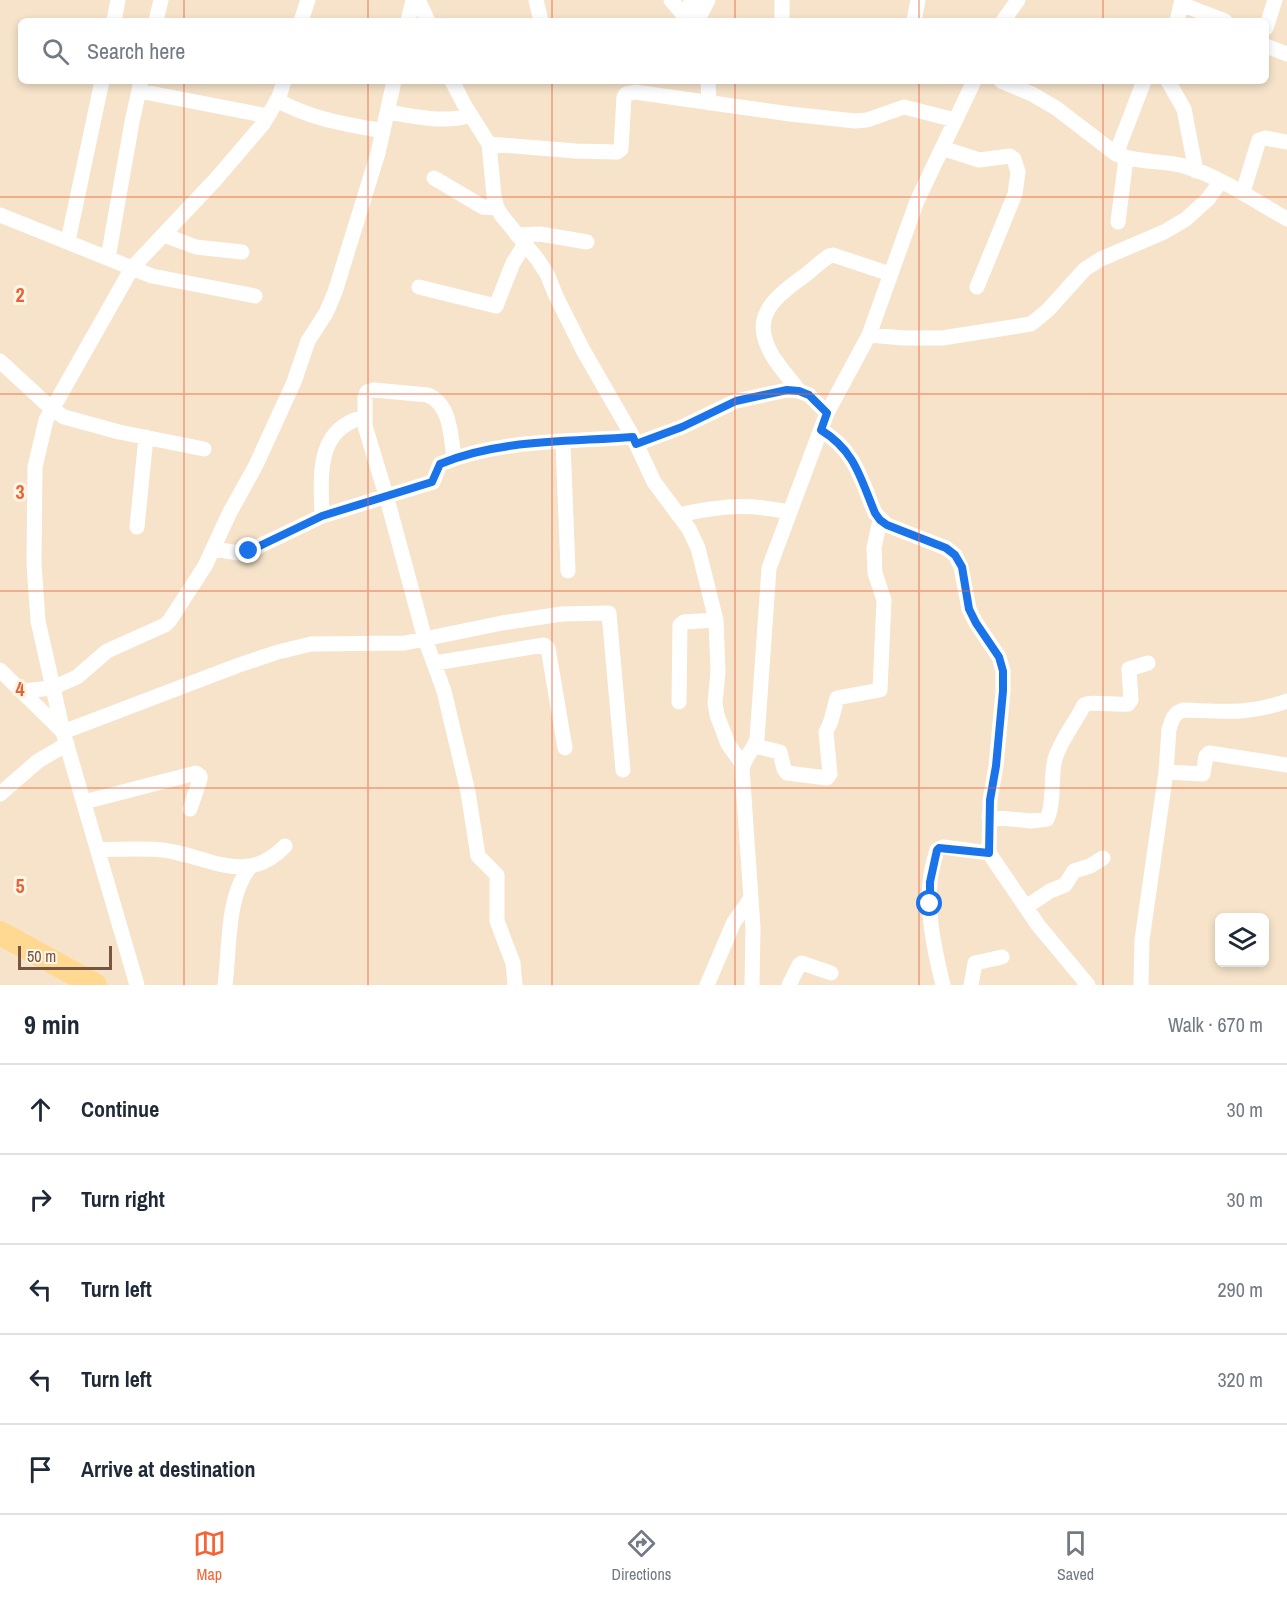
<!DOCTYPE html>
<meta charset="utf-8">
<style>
:root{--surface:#fff;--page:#f6f6f7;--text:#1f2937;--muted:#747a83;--line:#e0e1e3;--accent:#f46435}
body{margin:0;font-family:"Archivo Narrow",sans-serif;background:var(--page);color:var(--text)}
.controls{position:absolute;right:18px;bottom:18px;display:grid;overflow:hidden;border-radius:9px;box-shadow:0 3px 9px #0003}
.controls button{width:54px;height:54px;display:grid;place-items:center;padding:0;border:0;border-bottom:2px solid var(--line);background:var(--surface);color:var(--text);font:30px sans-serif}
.scale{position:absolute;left:18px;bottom:15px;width:94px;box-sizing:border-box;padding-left:6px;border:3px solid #755643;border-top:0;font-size:16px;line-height:21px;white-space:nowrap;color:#755643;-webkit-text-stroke:4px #fff5e4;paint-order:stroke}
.stop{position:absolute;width:18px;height:18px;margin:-14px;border:4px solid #1a73e8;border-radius:50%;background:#fff}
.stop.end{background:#1a73e8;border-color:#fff;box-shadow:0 2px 6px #0008}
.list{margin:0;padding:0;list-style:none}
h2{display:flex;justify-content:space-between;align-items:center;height:78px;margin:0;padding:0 24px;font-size:26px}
h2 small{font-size:20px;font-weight:400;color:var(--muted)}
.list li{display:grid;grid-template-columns:39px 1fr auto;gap:18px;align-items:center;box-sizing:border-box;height:90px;padding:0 24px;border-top:2px solid var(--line)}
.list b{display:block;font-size:22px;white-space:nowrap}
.list em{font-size:20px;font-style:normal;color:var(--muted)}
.icon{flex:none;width:33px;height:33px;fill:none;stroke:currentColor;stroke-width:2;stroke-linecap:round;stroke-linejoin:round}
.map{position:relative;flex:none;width:1287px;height:985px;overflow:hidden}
.search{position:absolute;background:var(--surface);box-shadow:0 3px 9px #0003;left:18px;right:18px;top:18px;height:66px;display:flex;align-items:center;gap:15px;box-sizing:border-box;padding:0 21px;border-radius:9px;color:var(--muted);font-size:22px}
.sheet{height:528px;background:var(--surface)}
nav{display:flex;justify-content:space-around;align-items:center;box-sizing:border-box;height:84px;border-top:2px solid var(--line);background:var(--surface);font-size:16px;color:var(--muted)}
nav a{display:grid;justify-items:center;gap:3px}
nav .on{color:var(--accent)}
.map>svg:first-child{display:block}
.residential{fill:#f6e3ca;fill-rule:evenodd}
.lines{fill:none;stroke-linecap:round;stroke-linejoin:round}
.minor{stroke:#fff;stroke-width:15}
.primary{stroke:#ffd992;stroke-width:24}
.route{stroke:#1a73e8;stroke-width:8}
.grid{fill:none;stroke:#e76336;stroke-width:1.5;stroke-opacity:0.55}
.grid-label{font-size:20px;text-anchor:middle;font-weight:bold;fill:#e76336;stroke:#fff5e4;stroke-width:6;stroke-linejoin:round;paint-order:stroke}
</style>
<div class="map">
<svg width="1287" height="985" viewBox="0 0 1287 985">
<rect width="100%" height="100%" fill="#fef2dc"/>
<!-- residential -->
<path class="residential" d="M0 0H1287V985H0ZM21 21H1266V81H21ZM1220 918H1264V963H1220Z"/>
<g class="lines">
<!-- minor -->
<path class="minor" d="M418 0 428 21
M536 0 541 21
M671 0 689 21
M1181 4 1225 21
M685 15 692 0
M114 21 118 0
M156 21 161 0
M301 21 308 0
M408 21 413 0
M697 21 708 0
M782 21V0
M914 21 918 0
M1003 21 1018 0
M1177 21 1182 0
M1266 28 1275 0
M1266 46 1287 54
M452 81 465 106 489 144 494 196 497 208 502 216 538 260 547 274 556 296 583 350 633 437 654 482 689 529 698 548 716 620 718 672 715 703 717 715 728 744 743 765
M708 81 709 103
M1001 81 1032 94 1056 108 1116 154C1138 163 1161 160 1184 166 1221 177 1253 200 1287 219
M1168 81 1184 109 1196 171
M139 91 268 116
M277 100C310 119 346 124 383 131
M387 112C414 116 445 124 471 115
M489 144 576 151 617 152 621 149 624 97 626 94 635 92 790 114 855 121 867 120 904 107 955 120
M942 148 979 160 1010 156 1014 159 1018 172 1015 194 977 287
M1116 154 1144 81
M434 178 483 207 497 208
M1243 192 1259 140 1265 138 1287 142
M0 215 152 276 255 296
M1118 222 1126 158
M164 235 196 247 242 252
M517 235 540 234 587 242
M68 241 102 81
M108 258 132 122 141 81
M419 287 496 306 513 263 525 244
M869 335 904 338H942L1031 324 1048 310 1085 269 1101 259 1164 232 1186 219 1208 199 1221 181
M0 361 52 409 64 417 119 432 204 449
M799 391C788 376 772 360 766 342 754 311 782 292 804 276 812 270 820 262 829 256L833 255 890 274
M821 430C855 451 860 477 875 513L887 525 946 548 955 555 961 567 969 609 976 623 999 657 1003 671V691L996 766 990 800 989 853 1038 925 1088 985
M563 442 568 571
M636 444 682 427 736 401 787 390 799 391 809 395 827 413
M454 459C451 437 451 405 428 395L374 390 367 392 365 397V426L386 495 425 639 444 691 468 792 478 856 497 875V921L513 963 515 985
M678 515C720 506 747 503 789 512
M322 516C321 476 315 429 364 417
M137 527 146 437
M213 549 239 553 249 551 322 516 433 482 440 464C500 439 569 442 633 437
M435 663 544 645 548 648 565 748
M0 670 63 732 239 665 278 652 311 644 405 643 502 623 562 614 609 613 623 770
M22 691 52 688 77 677 107 651 165 625 170 620 205 566 229 514 256 465 294 382 308 341 326 313 335 292 378 153 394 81
M679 702 680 625 684 622 716 620
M755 746 780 752 784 769 787 773 827 778 830 774 826 732 831 721 837 698 880 690 884 600 875 573 874 548 880 520
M1166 772 1203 774 1206 756 1209 753 1287 765
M0 794 38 761 67 744
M84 802 196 773 200 776V779L190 809
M989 817 1031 821 1047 819C1055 802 1050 777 1055 759 1061 739 1075 723 1084 705 1090 701 1117 705 1128 704L1131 700 1129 669 1148 663
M98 850C120 849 142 848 163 850 209 856 246 887 285 846
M1026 907 1050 891 1065 885 1074 871 1090 866 1103 858
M137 985 63 732 38 621 34 564 35 467 46 420 132 268 216 179 263 124 279 97 284 81
M225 985C230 948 226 899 249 868
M707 985 734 922 751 898
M752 985 753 928 742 768C745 757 754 749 757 739L769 568 827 413 869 335 917 201 974 81
M789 985 799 965 802 963 831 973
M943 985C935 952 927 917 930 882 931 871 934 860 937 850L943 847 989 853
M971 985 975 963 1002 957
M1141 985 1142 940 1166 772 1169 729 1173 718 1177 713 1183 710C1223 711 1249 715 1287 701"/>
<!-- primary -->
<path class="primary" d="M0 933 95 985"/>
</g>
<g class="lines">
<!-- route -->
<path class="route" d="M249 551 322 516 432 482 440 464C499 439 570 442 633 437L636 444 682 427 736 401 787 390 799 391 809 395 827 413 821 430C855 451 860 477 875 513L880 520 887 525 946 548 955 555 962 567 969 609 976 623 999 657 1003 671V691L996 766 990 800 989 853 939 848 937 850 930 882V904"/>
</g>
<!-- grid -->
<path class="grid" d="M184 0V21M368 0V21M552 0V21M735 0V21M919 0V21M1103 0V21M184 81V985M368 81V985M552 81V985M735 81V985M919 81V985M1103 81V985M0 197H1287M0 394H1287M0 591H1287M0 788H1287"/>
<g class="grid-label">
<text x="20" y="302">2</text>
<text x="20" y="499">3</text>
<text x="20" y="696">4</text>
<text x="20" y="893">5</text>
</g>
</svg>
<div class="controls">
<button><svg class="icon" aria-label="layers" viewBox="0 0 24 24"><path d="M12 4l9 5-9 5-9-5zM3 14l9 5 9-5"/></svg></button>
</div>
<div class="scale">50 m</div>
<div class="stop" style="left:930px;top:904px"></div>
<div class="stop end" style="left:249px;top:551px"></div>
<div class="search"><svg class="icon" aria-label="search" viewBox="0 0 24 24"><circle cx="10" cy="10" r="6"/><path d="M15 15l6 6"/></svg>Search here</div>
</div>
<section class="sheet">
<h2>9 min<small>Walk · 670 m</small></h2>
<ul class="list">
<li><svg class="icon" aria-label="ahead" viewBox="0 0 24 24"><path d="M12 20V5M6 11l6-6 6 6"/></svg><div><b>Continue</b></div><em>30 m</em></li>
<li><svg class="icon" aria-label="right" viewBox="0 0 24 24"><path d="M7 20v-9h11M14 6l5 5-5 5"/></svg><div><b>Turn right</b></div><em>30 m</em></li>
<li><svg class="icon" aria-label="left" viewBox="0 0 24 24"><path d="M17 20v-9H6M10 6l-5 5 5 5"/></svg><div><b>Turn left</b></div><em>290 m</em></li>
<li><svg class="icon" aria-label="left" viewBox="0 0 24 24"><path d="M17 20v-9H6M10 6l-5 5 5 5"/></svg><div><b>Turn left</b></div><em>320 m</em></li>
<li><svg class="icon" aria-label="arrive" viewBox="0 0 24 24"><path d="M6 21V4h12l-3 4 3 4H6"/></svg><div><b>Arrive at destination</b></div></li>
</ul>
</section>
<nav>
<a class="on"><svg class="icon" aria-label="map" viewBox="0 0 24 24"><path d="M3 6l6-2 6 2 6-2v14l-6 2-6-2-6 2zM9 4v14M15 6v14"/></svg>Map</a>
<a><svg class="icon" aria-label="directions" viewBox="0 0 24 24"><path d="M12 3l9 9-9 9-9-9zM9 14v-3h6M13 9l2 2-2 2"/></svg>Directions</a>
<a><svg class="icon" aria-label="saved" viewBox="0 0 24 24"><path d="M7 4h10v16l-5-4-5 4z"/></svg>Saved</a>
</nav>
